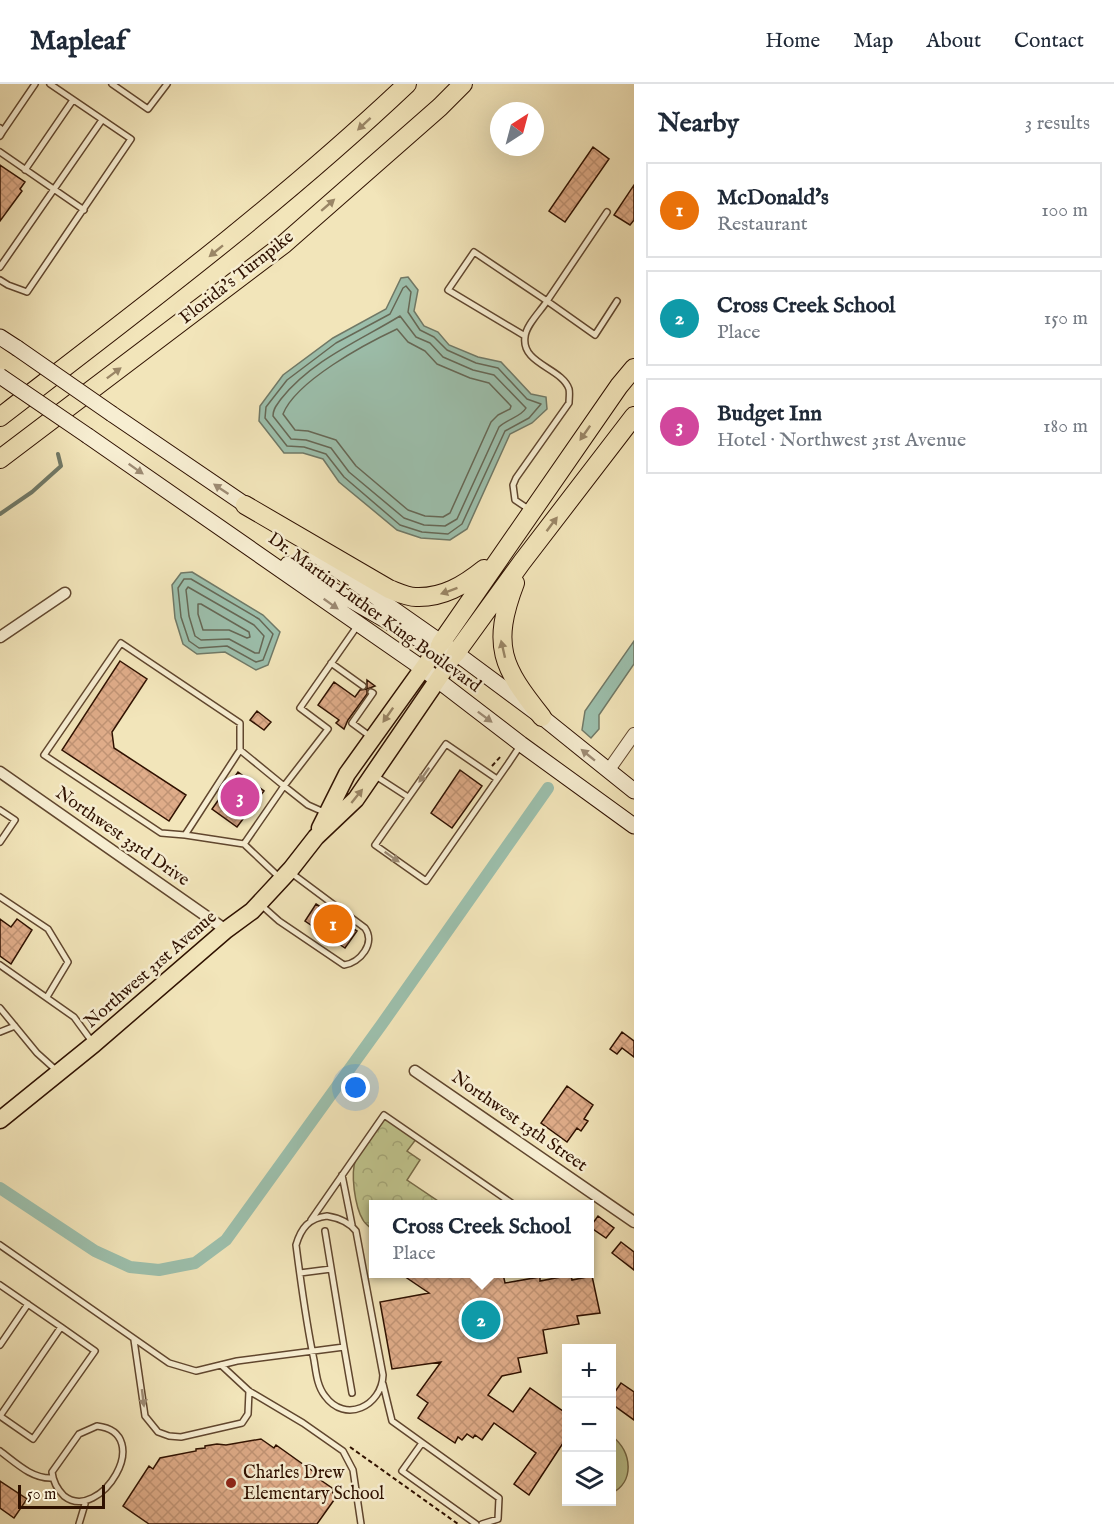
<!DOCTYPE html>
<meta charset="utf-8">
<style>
:root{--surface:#fff;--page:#f2f2f3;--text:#1f2937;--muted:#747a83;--line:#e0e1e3;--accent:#8f2418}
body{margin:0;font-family:"IM FELL English",serif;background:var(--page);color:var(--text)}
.controls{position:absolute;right:18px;bottom:18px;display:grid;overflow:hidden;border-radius:0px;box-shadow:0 6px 24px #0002}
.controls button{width:54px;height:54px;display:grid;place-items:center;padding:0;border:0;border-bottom:2px solid var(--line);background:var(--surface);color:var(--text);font:30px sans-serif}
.compass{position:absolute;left:490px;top:18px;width:54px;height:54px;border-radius:50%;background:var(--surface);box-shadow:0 6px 24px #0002;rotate:36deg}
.scale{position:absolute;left:18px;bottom:15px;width:87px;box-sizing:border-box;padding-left:6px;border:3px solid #2f1100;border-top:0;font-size:16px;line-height:21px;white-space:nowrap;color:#2f1100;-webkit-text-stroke:4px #f7eed2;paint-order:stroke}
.you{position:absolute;left:356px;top:1004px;width:21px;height:21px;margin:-15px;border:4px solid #fff;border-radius:50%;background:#1a73e8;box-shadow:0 0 0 9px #1a73e833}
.badge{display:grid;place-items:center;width:39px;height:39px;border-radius:50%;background:var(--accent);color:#fff;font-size:20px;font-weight:700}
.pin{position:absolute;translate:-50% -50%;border:3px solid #fff;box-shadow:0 2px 6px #0006}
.popup{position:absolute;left:369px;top:1116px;width:225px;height:78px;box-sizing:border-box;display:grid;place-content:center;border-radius:0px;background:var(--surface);filter:drop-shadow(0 2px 4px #0005);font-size:20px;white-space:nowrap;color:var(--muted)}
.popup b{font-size:22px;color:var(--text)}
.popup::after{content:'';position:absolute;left:50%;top:100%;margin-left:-12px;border:12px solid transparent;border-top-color:var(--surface)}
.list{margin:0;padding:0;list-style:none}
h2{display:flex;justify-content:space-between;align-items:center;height:78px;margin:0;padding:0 24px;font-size:26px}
h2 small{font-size:20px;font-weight:400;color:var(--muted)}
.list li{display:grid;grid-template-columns:39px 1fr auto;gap:18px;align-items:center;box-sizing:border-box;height:96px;margin:0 12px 12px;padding:0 12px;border:2px solid var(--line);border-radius:0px}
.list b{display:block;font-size:22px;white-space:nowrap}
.list p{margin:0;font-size:20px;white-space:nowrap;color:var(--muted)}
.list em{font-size:20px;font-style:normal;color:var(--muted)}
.icon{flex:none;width:33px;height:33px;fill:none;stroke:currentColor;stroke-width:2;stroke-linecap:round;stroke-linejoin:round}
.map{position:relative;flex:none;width:634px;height:1440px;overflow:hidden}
header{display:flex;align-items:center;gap:36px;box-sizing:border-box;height:84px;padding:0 30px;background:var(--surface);border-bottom:2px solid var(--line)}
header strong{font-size:28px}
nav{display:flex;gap:33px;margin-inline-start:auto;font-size:21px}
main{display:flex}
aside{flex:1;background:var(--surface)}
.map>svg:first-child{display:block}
.grass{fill:#bfc38c;stroke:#776a46;stroke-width:1.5}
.park{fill:url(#park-crowns);stroke:#776a46;stroke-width:1.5}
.water{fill:#9cbfac;stroke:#707967;stroke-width:1.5}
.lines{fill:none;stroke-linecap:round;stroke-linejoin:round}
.shore{stroke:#666856;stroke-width:1.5}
.stream{stroke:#707967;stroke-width:4}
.canal{stroke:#9cbfac;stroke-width:12}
.building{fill:url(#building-cross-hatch);stroke:#2f1100;stroke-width:1.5}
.service-casing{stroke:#60462e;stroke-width:8}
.minor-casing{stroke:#60462e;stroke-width:13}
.tertiary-casing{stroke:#60462e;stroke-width:14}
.secondary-casing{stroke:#2f1100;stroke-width:17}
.primary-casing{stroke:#2f1100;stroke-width:19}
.motorway-casing{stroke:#2f1100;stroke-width:20}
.path{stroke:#2f1100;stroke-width:2;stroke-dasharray:4.5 3;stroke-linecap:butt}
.service{stroke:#f7eed2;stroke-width:5}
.minor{stroke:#f7eed2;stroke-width:10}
.tertiary{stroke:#f7eed2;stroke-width:12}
.secondary{stroke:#f7eed2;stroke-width:15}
.primary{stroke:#f2e5ba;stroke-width:16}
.motorway{stroke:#f2e5ba;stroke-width:18}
.secondary-bridge-casing{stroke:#2f1100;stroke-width:17;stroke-linecap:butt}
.secondary-bridge{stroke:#f7eed2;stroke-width:15}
.oneway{fill:#9a8666}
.oneway2{fill:#9d8b74}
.poi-dot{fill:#8f2418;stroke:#f7eed2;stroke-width:2}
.labels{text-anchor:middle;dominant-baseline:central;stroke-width:5;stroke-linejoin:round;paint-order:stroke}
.street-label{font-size:18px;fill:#2f1100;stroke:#f7eed2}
.poi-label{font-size:18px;fill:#2f1100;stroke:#f7eed2;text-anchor:start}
</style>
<header>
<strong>Mapleaf</strong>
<nav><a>Home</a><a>Map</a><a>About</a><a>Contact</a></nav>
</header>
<main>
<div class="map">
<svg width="634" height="1440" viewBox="0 0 634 1440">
<defs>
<pattern id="park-crowns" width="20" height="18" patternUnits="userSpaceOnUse" patternTransform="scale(1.5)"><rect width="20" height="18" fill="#bfc38c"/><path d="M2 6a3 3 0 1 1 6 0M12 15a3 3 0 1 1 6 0" fill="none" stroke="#a4a677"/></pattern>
<pattern id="building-cross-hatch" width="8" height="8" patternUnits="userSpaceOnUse" patternTransform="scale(1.5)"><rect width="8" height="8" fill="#dfac89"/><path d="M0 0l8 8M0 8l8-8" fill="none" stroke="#c09374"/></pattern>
</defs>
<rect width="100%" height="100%" fill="#f2e5ba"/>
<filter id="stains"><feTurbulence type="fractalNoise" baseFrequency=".00333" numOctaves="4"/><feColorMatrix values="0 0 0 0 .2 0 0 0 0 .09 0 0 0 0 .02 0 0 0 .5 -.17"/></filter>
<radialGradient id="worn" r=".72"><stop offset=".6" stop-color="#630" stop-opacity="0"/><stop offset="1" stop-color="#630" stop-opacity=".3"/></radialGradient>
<!-- grass -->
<path class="grass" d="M612 1352C633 1369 634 1398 612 1409Z"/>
<!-- park -->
<path class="park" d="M384 1031 417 1054 407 1067 420 1076 407 1096 438 1117 436 1120H373V1146C370 1143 365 1140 363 1136 355 1123 350 1089 356 1075 362 1060 375 1045 384 1031Z"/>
<!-- water -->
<path class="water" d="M408 193 418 206 414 227 424 242 438 248 449 261 478 273 501 278 531 310 546 313 547 325 532 339 510 350 467 445 450 456 421 454 397 446 339 398 323 375 303 369H284L259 337 260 322 283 291 333 254 386 225 401 194Z
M192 488 263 531 280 548 268 581 256 586 225 568 197 570 183 560 175 534 172 501 181 489Z
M634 557V580L599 631V645L591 654 582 646 585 627Z"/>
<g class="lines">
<!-- shore -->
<path class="shore" d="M406 202 411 208 408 228 420 246 434 253 447 266 476 279 498 284 527 315 541 320 529 334 505 347 462 440 448 450 422 448 400 441 344 393 326 370 304 363 287 362 265 334 266 323 287 296 336 259 390 230 403 204Z
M400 232 416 253 430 259 443 273 473 286 494 291 526 324C521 333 507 335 499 343L457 435 445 442 424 441 404 434 349 388 331 364 306 356 291 355 273 332C273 324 277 321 281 315 312 276 359 257 400 232Z
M397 245 408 258 425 267 437 280 470 294 489 299 511 322 510 325 498 331 491 338 450 429 443 433 425 432 408 426 356 382 336 356 308 347 295 346 283 330C296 297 365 260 397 245Z
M184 495H191L259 535 273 550 263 576 256 578 227 562 199 564 189 557 181 533 178 504Z
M188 503 254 541 264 552 259 569H255L229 555 201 556 195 552 189 532 186 506Z
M198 520H201L249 548 250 553 247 554 229 546H203L198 530Z"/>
<!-- stream -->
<path class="stream" d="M0 430 32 408 61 382 58 370"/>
<!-- canal -->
<path class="canal" d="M0 1104 95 1167 130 1183 159 1186 195 1179 226 1156 382 940 548 704"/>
</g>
<!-- building -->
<path class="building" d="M593 63 609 75 565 138 549 127Z
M0 81 25 98 20 105 22 107 0 137Z
M634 101V136L630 141 614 131Z
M120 577 147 595 112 648 114 664 186 711 169 737 62 666Z
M367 596 375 602 367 605V610L348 636 344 645 336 639 339 636 318 621 334 598 355 613 360 606 367 605Z
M257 627 271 638 264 646 250 636Z
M460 686 482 702 452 744 431 729Z
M238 688 264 707 237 743 212 725Z
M316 820 357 847 345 864 305 837Z
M0 835 11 843 17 835 32 846 11 880 0 872Z
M622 948 634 957V973L622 964 617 970 610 965Z
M567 1002 593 1021 584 1035 588 1037 581 1047 577 1044 567 1058 541 1039Z
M598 1132 614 1144 606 1154 590 1143Z
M621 1158 634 1168V1186L612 1169Z
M401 1190H503L505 1199 540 1193V1197L571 1191 572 1196 592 1192 600 1229 577 1232 579 1240 543 1246 547 1269 518 1274 521 1288 502 1292 488 1311 513 1328 530 1304 567 1330V1353L529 1411 514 1400 536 1369 518 1356 494 1339 482 1356 475 1351 473 1354 467 1350 462 1356 458 1353 455 1359 418 1334 428 1319 417 1311 441 1278 392 1285 380 1218 429 1209Z
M621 1299 634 1308V1336L612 1320V1312Z
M261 1355 274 1364 276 1361 321 1393 319 1395 332 1404 334 1416 317 1440H149L123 1422 149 1382 153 1385 160 1374 196 1367V1365L205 1364V1362L217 1360 226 1361Z
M0 1397 27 1415 14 1434 0 1424Z"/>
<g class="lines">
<!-- service casing -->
<g class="service-casing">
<path id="service" d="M112 0 148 25 167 0
M0 44 3 47 0 52
M3 47 35 0
M0 68 84 126
M25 86 73 16
M0 183 102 36
M0 196 8 201 27 208 131 55 50 0
M525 252 448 206 474 168 547 217 607 128
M530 426 515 416 513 401 516 394 569 319C569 315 570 309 569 305 562 284 521 280 525 253 526 241 540 228 547 217L595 251 617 217
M331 579 363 602
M371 653 352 639 373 609 371 608
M240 666V639L121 559 44 671 161 749 185 751 240 666 284 702 244 760 280 794
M374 691 408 713
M497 695 446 660 375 761 426 797 508 680 520 662
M0 726 15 736 0 758
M326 729 308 721 284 702 328 645 300 624 358 541
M185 751 244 760
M0 813 48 845 68 878 47 913
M260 820 279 837 344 881C360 879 376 859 365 844L290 788
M0 881 74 933 93 959
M0 924 37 969 57 987
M0 948 15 942
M342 1091 352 1141
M327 1132C339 1134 349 1138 356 1147L383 1291C382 1322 345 1340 325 1312 317 1302 316 1288 314 1276 306 1238 301 1200 296 1161 301 1144 309 1134 327 1132Z
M311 1136 384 1031 513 1120
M0 1161 169 1279 196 1287 237 1277 344 1263 325 1147
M300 1189 331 1185
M0 1201 61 1243
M134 1256 145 1332 158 1348 169 1352 181 1353 242 1339 248 1330 249 1307
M0 1261 28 1220
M344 1263 352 1309
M221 1281 249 1307 303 1339 343 1367 353 1386 361 1440
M383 1300 392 1337 499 1414 498 1435 482 1440
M0 1332 33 1355 95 1267 61 1243 0 1332
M97 1342C156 1349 100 1440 64 1412 57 1405 53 1397 52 1388L79 1350Z
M422 1359 402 1387 476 1440
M0 1367C16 1379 32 1395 52 1394
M79 1440 85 1420"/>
</g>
<!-- minor casing -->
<g class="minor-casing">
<path id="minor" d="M0 553 65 509
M0 688 226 846
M415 987 634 1138"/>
</g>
<!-- tertiary casing -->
<g class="tertiary-casing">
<path id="tertiary" d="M608 687 634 650"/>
</g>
<!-- secondary casing -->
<g class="secondary-casing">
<path id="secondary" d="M0 253 17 264
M112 330 253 426
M88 352 422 584 521 660 634 742
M316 471 456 569 542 633 634 707
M288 480 425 559H435"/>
</g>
<!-- primary casing -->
<g class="primary-casing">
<path id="primary" d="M320 744 347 690 441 559
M0 1036 94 960 226 846 252 827 291 785 316 753 356 715 456 569"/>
</g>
<!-- motorway casing -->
<g class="motorway-casing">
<path id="motorway" d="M0 333C139 226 279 121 407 0
M0 375 284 160 440 23 463 0
M245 421 389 505C397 508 407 513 416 513 443 514 464 501 484 485
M515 499C491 562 502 583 542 633
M441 559 619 302 634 284
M456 569 522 478 634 332"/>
</g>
<!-- path -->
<path class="path" d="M492 682 502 671
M350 1363 458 1440"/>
<!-- service -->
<use href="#service" class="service"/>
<!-- minor -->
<use href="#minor" class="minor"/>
<!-- tertiary -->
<use href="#tertiary" class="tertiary"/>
<!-- secondary -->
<use href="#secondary" class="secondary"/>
<!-- primary -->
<use href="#primary" class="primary"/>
<!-- motorway -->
<use href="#motorway" class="motorway"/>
<!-- secondary-bridge casing -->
<g class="secondary-bridge-casing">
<path id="secondary-bridge" d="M17 264 112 330
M0 292 88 352"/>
</g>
<!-- secondary-bridge -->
<use href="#secondary-bridge" class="secondary-bridge"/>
</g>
<!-- one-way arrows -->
<defs><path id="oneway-solid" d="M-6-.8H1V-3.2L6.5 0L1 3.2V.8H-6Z" transform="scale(1.5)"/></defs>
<g class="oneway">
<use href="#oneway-solid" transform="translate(364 40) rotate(137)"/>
<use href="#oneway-solid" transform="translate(328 121) rotate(-41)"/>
<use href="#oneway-solid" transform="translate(216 167) rotate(141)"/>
<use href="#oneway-solid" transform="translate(114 289) rotate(-37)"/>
<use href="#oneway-solid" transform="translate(585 349) rotate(125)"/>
<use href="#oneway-solid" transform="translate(552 440) rotate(-53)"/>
<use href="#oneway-solid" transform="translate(449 507) rotate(160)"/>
<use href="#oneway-solid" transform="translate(503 565) rotate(-103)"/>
<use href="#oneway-solid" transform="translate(388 631) rotate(125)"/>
<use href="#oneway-solid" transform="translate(357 712) rotate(-51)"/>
</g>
<g class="oneway2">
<use href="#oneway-solid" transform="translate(136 385) rotate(35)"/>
<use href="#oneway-solid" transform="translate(221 405) rotate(-146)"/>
<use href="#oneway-solid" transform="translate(331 520) rotate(35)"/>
<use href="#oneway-solid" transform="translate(485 633) rotate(37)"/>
<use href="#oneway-solid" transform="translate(588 671) rotate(-141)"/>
<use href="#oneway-solid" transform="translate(424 691) rotate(125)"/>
<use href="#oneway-solid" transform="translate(392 773) rotate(35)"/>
<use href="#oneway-solid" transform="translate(143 1314) rotate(83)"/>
</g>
<!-- markers -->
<circle class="poi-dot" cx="231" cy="1399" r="6"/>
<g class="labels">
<!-- street labels -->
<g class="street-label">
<text transform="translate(237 194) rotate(-38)">Florida's Turnpike</text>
<text transform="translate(374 529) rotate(36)">Dr. Martin Luther King Boulevard</text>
<text transform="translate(122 753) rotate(35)">Northwest 33rd Drive</text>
<text transform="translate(151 886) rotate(-41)">Northwest 31st Avenue</text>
<text transform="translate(519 1038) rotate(35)">Northwest 13th Street</text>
</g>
<!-- poi labels -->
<g class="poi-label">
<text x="243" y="1389">Charles Drew<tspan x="243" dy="21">Elementary School</tspan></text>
</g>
</g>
<rect width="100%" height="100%" filter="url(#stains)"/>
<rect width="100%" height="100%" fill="url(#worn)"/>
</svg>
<div class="controls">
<button>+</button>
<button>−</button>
<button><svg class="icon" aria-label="layers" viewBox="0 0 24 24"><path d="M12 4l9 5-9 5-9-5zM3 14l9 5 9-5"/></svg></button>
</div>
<svg class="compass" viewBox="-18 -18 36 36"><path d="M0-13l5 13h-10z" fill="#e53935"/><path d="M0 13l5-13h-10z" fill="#747a83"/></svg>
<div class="scale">50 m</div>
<div class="you"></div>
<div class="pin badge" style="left:333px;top:840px;background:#e8710a">1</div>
<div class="pin badge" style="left:481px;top:1236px;background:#0f9aa8">2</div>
<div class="popup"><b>Cross Creek School</b>Place</div>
<div class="pin badge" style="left:240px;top:713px;background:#d1479c">3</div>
</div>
<aside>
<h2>Nearby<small>3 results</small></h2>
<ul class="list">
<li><span class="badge" style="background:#e8710a">1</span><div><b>McDonald's</b><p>Restaurant</p></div><em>100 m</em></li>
<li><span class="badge" style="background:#0f9aa8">2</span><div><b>Cross Creek School</b><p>Place</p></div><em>150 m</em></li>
<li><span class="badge" style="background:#d1479c">3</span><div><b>Budget Inn</b><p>Hotel · Northwest 31st Avenue</p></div><em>180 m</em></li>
</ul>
</aside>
</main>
